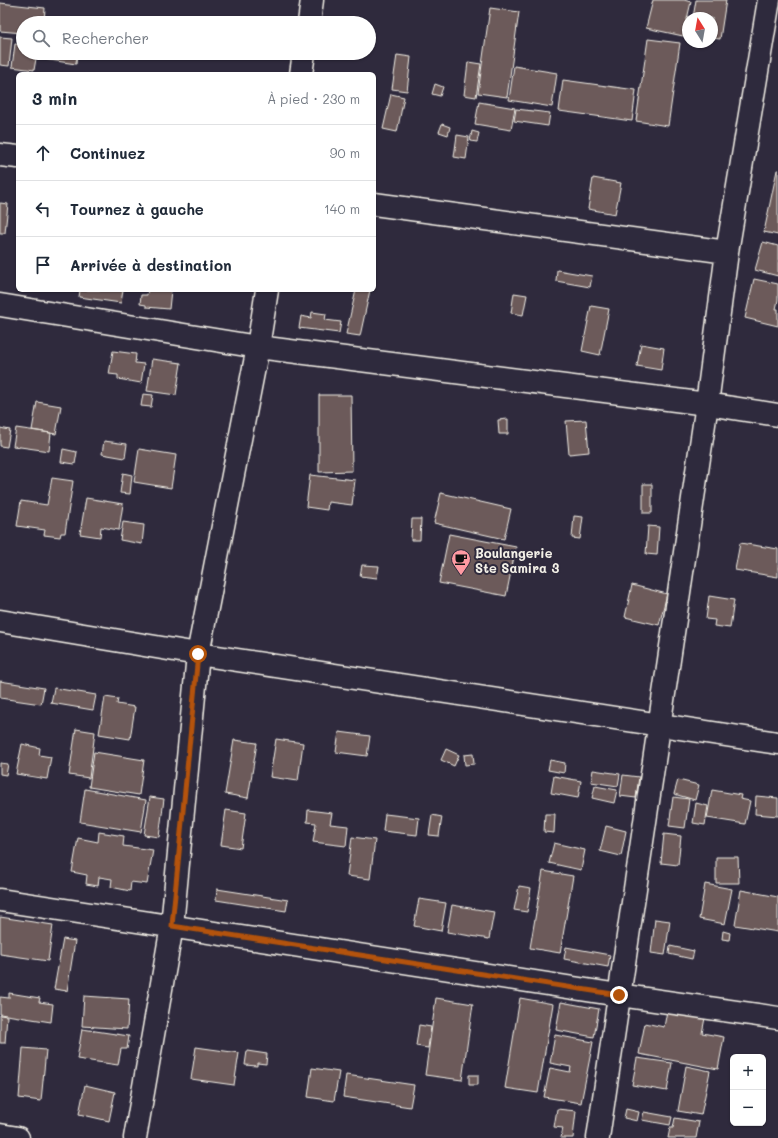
<!DOCTYPE html>
<html lang="fr">
<meta charset="utf-8">
<style>
:root{--surface:#fff;--page:#f6f6f7;--text:#1f2937;--muted:#747a83;--line:#e0e1e3}
body{margin:0;font-family:Mali,sans-serif;background:var(--page);color:var(--text)}
.controls{position:absolute;right:12px;bottom:12px;display:grid;overflow:hidden;border-radius:6px;box-shadow:0 1px 3px #0004}
.controls button{width:36px;height:36px;display:grid;place-items:center;padding:0;border:0;border-bottom:1px solid var(--line);background:var(--surface);color:var(--text);font:20px sans-serif}
.compass{position:absolute;left:682px;top:12px;width:36px;height:36px;border-radius:50%;background:var(--surface);box-shadow:0 1px 3px #0004;rotate:349deg}
.stop{position:absolute;width:12px;height:12px;margin:-9px;border:3px solid #b45309;border-radius:50%;background:#fff}
.stop.end{background:#b45309;border-color:#fff;box-shadow:0 1px 4px #0008}
.list{margin:0;padding:0;list-style:none}
h2{display:flex;justify-content:space-between;align-items:center;height:52px;margin:0;padding:0 16px;font-size:17px}
h2 small{font-size:13px;font-weight:400;color:var(--muted)}
.list li{display:grid;grid-template-columns:26px 1fr auto;gap:12px;align-items:center;box-sizing:border-box;height:56px;padding:0 16px;border-top:1px solid var(--line)}
.list b{display:block;font-size:15px;white-space:nowrap}
.list em{font-size:13px;font-style:normal;color:var(--muted)}
.icon{flex:none;width:22px;height:22px;fill:none;stroke:currentColor;stroke-width:2;stroke-linecap:round;stroke-linejoin:round}
.map{position:relative;flex:none;width:778px;height:1138px;overflow:hidden}
.search{position:absolute;background:var(--surface);box-shadow:0 1px 3px #0004;left:16px;top:16px;width:360px;height:44px;display:flex;align-items:center;gap:10px;box-sizing:border-box;padding:0 14px;border-radius:22px;color:var(--muted);font-size:15px}
.panel{position:absolute;background:var(--surface);box-shadow:0 1px 3px #0004;left:16px;top:72px;width:360px;height:220px;border-radius:6px}
.map>svg:first-child{display:block}
.building{fill:#6c5a5a;stroke:#f4f1e8}
.lines{fill:none;stroke-linecap:round;stroke-linejoin:round}
.minor-casing{stroke:#f4f1e8;stroke-width:25}
.minor{stroke:#2f2a3d;stroke-width:22}
.route{stroke:#b45309;stroke-width:5}
.labels{text-anchor:middle;dominant-baseline:central;stroke-width:4;stroke-linejoin:round;paint-order:stroke}
.poi-label{font-size:13px;font-weight:bold;fill:#f4f1e8;stroke:#2f2a3d;text-anchor:start}
</style>
<div class="map">
<svg width="778" height="1138" viewBox="0 0 778 1138">
<rect width="100%" height="100%" fill="#2f2a3d"/>
<filter id="ink" filterUnits="userSpaceOnUse"><feTurbulence type="fractalNoise" baseFrequency=".025" numOctaves="2"/><feDisplacementMap in="SourceGraphic" scale="8" xChannelSelector="R" yChannelSelector="G"/><feConvolveMatrix kernelMatrix="1 2 1 2 8 2 1 2 1" color-interpolation-filters="sRGB"/></filter>
<g filter="url(#ink)">
<!-- building -->
<path class="building" d="M653 0H684L691 2 683 36 646 28Z
M696 0H726L720 39 712 38V18H693Z
M0 3 45 8 44 23H23V33L0 31Z
M490 8 519 12 507 97 478 93Z
M0 37 12 38 9 66 0 65Z
M648 39 680 43 668 126 636 121Z
M15 44 23 45V53H37L34 70 12 67Z
M44 53H77L76 64 43 59Z
M397 55 411 57 407 91 392 89Z
M468 62 481 64 476 97 464 95Z
M514 66 557 73 552 107 509 100Z
M563 80 636 90 632 121 559 111Z
M435 84 443 87 440 96 432 94Z
M391 94 404 97 397 132 383 129Z
M479 102 515 108 511 130 475 124Z
M516 109 550 113 548 126 514 121Z
M442 124 450 127 448 135 439 132Z
M472 131 479 133 477 142 470 141Z
M457 135 469 137 466 159 454 157Z
M777 170H778V235L764 232Z
M593 178 621 183 615 214 588 209Z
M0 203 8 204 5 233H0Z
M763 242 778 246V276L755 270Z
M557 270 592 276 590 287 556 281Z
M754 279 778 284V300L776 309H778V326L745 318Z
M80 290H123L121 303 79 297Z
M148 290H171L169 309 146 307V305L140 304 141 295H147Z
M356 290H370L360 336 346 334Z
M514 293 527 295 523 315 511 313Z
M591 306 609 309 600 355 582 351Z
M312 312 326 314 325 320 341 322 339 333 299 328 301 316 311 318Z
M641 344 664 348 661 370 637 366Z
M113 351 136 354 135 363 144 364 141 383 118 379V375L109 374Z
M152 359 181 363 176 395 147 391Z
M143 394 153 395 151 407 141 406Z
M319 395H351L352 471 319 472Z
M37 402 61 406 56 434 32 430Z
M508 419V434H499L498 420Z
M586 420 589 452 569 454 566 421Z
M0 428 10 430 7 447 0 446Z
M16 428 51 433 49 451 13 446Z
M104 441 127 444 125 458 102 454Z
M63 449 77 452 75 464 61 462Z
M139 449 176 455 171 488 134 482Z
M123 473 132 475 130 494 120 493Z
M310 475 355 480 352 505 328 502 327 510 306 507Z
M52 478 73 481 65 533H61L60 537 44 535 45 530 17 526 21 501 47 505Z
M643 484H652V513H643Z
M441 493 511 509 504 539 434 523Z
M86 498 123 504 119 530 101 527 100 537 80 534Z
M574 516 583 517 580 539 572 538Z
M412 519H421L420 540H411Z
M123 522 144 525 142 544 120 540Z
M648 526 659 527 657 555 646 554Z
M449 534 516 547 506 596 439 583Z
M740 543 778 549V577L735 570Z
M362 565 379 566 377 578 360 576Z
M632 585 667 594 659 625 625 617Z
M709 596 734 600 730 628 714 626 715 620 706 619Z
M0 681 44 688 41 704 0 698Z
M54 688 96 695 93 710 51 703Z
M105 697 118 699 117 704 135 707 130 739 99 734Z
M76 729 95 732 89 778 69 775Z
M339 732 370 736 367 756 336 752Z
M276 739 303 743 298 781 270 777Z
M234 740 257 743 248 798 225 794Z
M22 744 40 748 39 755 51 757 47 779 16 774Z
M446 749 459 755 454 766 441 760Z
M94 752 144 760 139 795 89 787Z
M473 754 474 764 465 765 464 755Z
M550 760 565 763 564 773 548 770Z
M0 763 8 764 6 775 0 774Z
M593 770 620 774 618 786 591 782Z
M623 775 639 777 636 798 620 796Z
M554 776 581 781 578 798 551 793Z
M678 780 699 785 695 800 674 794Z
M595 786 617 790 614 803 592 798Z
M85 789 146 800 141 832 80 822Z
M712 790 741 795 740 799 750 801 745 824 707 818Z
M756 796 778 798V816L755 814Z
M150 797 164 799 159 837 144 835Z
M673 797 689 799 685 828 669 826Z
M696 803 708 806 705 825 693 823Z
M226 810 246 813 241 848 221 845Z
M308 810 332 813 330 824 348 826 346 846 313 842 316 823 307 822Z
M385 814 419 818 417 835 383 831Z
M545 814H555L554 833 544 832Z
M432 815 442 817 439 836 429 835Z
M606 826 626 831 621 856 600 851Z
M99 832 124 836 123 846 153 850 147 884 131 882 130 891 111 887 112 879 99 877 98 886 86 884 87 875 72 872 78 838 98 842Z
M664 834 681 836 678 865 661 863Z
M352 837 375 840 370 879 347 876Z
M554 843 585 850 581 870 549 863Z
M716 857H738L739 883H716Z
M543 871 573 876 560 953 530 948Z
M705 884 732 889 725 924 699 919Z
M519 886 531 888 527 912 514 910Z
M217 889 288 900 286 911 216 900Z
M741 890 778 897V932L735 925Z
M419 899 446 903 441 931 414 926Z
M452 905 494 912 489 939 447 932Z
M0 917 53 925 48 961 0 954Z
M655 919 670 921 665 955 651 953Z
M723 931 730 933 729 940 722 939Z
M63 939 75 941 67 991 54 989Z
M670 946 694 951 692 959 669 954Z
M566 947 610 955 608 967 564 959Z
M9 993 40 998 39 1002 53 1004 51 1022 0 1014V997L9 998Z
M84 996 129 999 127 1029 82 1026Z
M436 998 473 1004 462 1080 425 1075Z
M520 998 553 1004 538 1093 505 1088Z
M561 1002 599 1009 594 1037 556 1030Z
M667 1011 705 1018 702 1033 724 1037 718 1069 639 1054 645 1023 664 1027Z
M0 1015 7 1016 5 1043H0Z
M419 1025 431 1027 428 1048 416 1046Z
M82 1029 129 1036 127 1049H121L118 1065 77 1059Z
M555 1035 593 1042 581 1103 544 1097 550 1068 570 1072 571 1067 550 1063Z
M196 1047 239 1053 234 1085 191 1079Z
M23 1048 46 1050 41 1101 19 1098Z
M247 1051 267 1054 266 1064 257 1063V1066L245 1065Z
M637 1058 672 1063 667 1091 632 1085Z
M686 1066 710 1071 701 1115 678 1111Z
M312 1068 339 1072 334 1101 308 1097Z
M346 1075 414 1085 410 1107 343 1097Z
M469 1075H478V1085H469Z
M85 1085 115 1092 109 1121 79 1114Z
M557 1109 576 1111 573 1138H561L563 1128 554 1127Z
M626 1109 639 1112 637 1121 624 1118Z
M644 1112 672 1117 670 1125 642 1120Z
M675 1118 699 1122 696 1138H668L670 1128H673Z"/>
<g class="lines">
<!-- minor casing -->
<g class="minor-casing">
<path id="minor" d="M309 23 312 0
M301 74 304 53
M0 155 18 157
M374 204 727 252
M0 305 258 347 707 404 778 415
M0 621 198 654 778 743
M0 900 619 995 778 1018
M0 1135 18 1138
M135 1138 172 926 198 654 258 347 267 290
M598 1138 707 404 727 252 769 0"/>
</g>
<!-- minor -->
<use href="#minor" class="minor"/>
</g>
</g>
<g class="lines" filter="url(#ink)">
<!-- route -->
<path class="route" d="M198 654 172 926 619 995"/>
</g>
<!-- icons -->
<defs>
<g id="cafe-pin" transform="scale(1)"><path d="M0 17L-7.5 6A9.5 9.5 0 1 1 7.5 6Z" fill="#ff9aa2" stroke="#2f2a3d"/><path d="M-5.5-4.5H6V0H3Q3 3.5 0 3.5H-2.5Q-5.5 3.5-5.5 0ZM3-3.2v2h1.7v-2ZM-6 4.5H4V6H-6Z" fill="#111"/></g>
</defs>
<g fill-rule="evenodd">
<use href="#cafe-pin" x="461" y="559"/>
</g>
<g class="labels">
<!-- poi labels -->
<g class="poi-label">
<text x="475" y="552">Boulangerie<tspan x="475" dy="15">Ste Samira 3</tspan></text>
</g>
</g>
</svg>
<div class="controls">
<button>+</button>
<button>−</button>
</div>
<svg class="compass" viewBox="-18 -18 36 36"><path d="M0-13l5 13h-10z" fill="#e53935"/><path d="M0 13l5-13h-10z" fill="#747a83"/></svg>
<div class="stop" style="left:198px;top:654px"></div>
<div class="stop end" style="left:619px;top:995px"></div>
<div class="search"><svg class="icon" aria-label="search" viewBox="0 0 24 24"><circle cx="10" cy="10" r="6"/><path d="M15 15l6 6"/></svg>Rechercher</div>
<section class="panel">
<h2>3 min<small>À pied · 230 m</small></h2>
<ul class="list">
<li><svg class="icon" aria-label="ahead" viewBox="0 0 24 24"><path d="M12 20V5M6 11l6-6 6 6"/></svg><div><b>Continuez</b></div><em>90 m</em></li>
<li><svg class="icon" aria-label="left" viewBox="0 0 24 24"><path d="M17 20v-9H6M10 6l-5 5 5 5"/></svg><div><b>Tournez à gauche</b></div><em>140 m</em></li>
<li><svg class="icon" aria-label="arrive" viewBox="0 0 24 24"><path d="M6 21V4h12l-3 4 3 4H6"/></svg><div><b>Arrivée à destination</b></div></li>
</ul>
</section>
</div>
